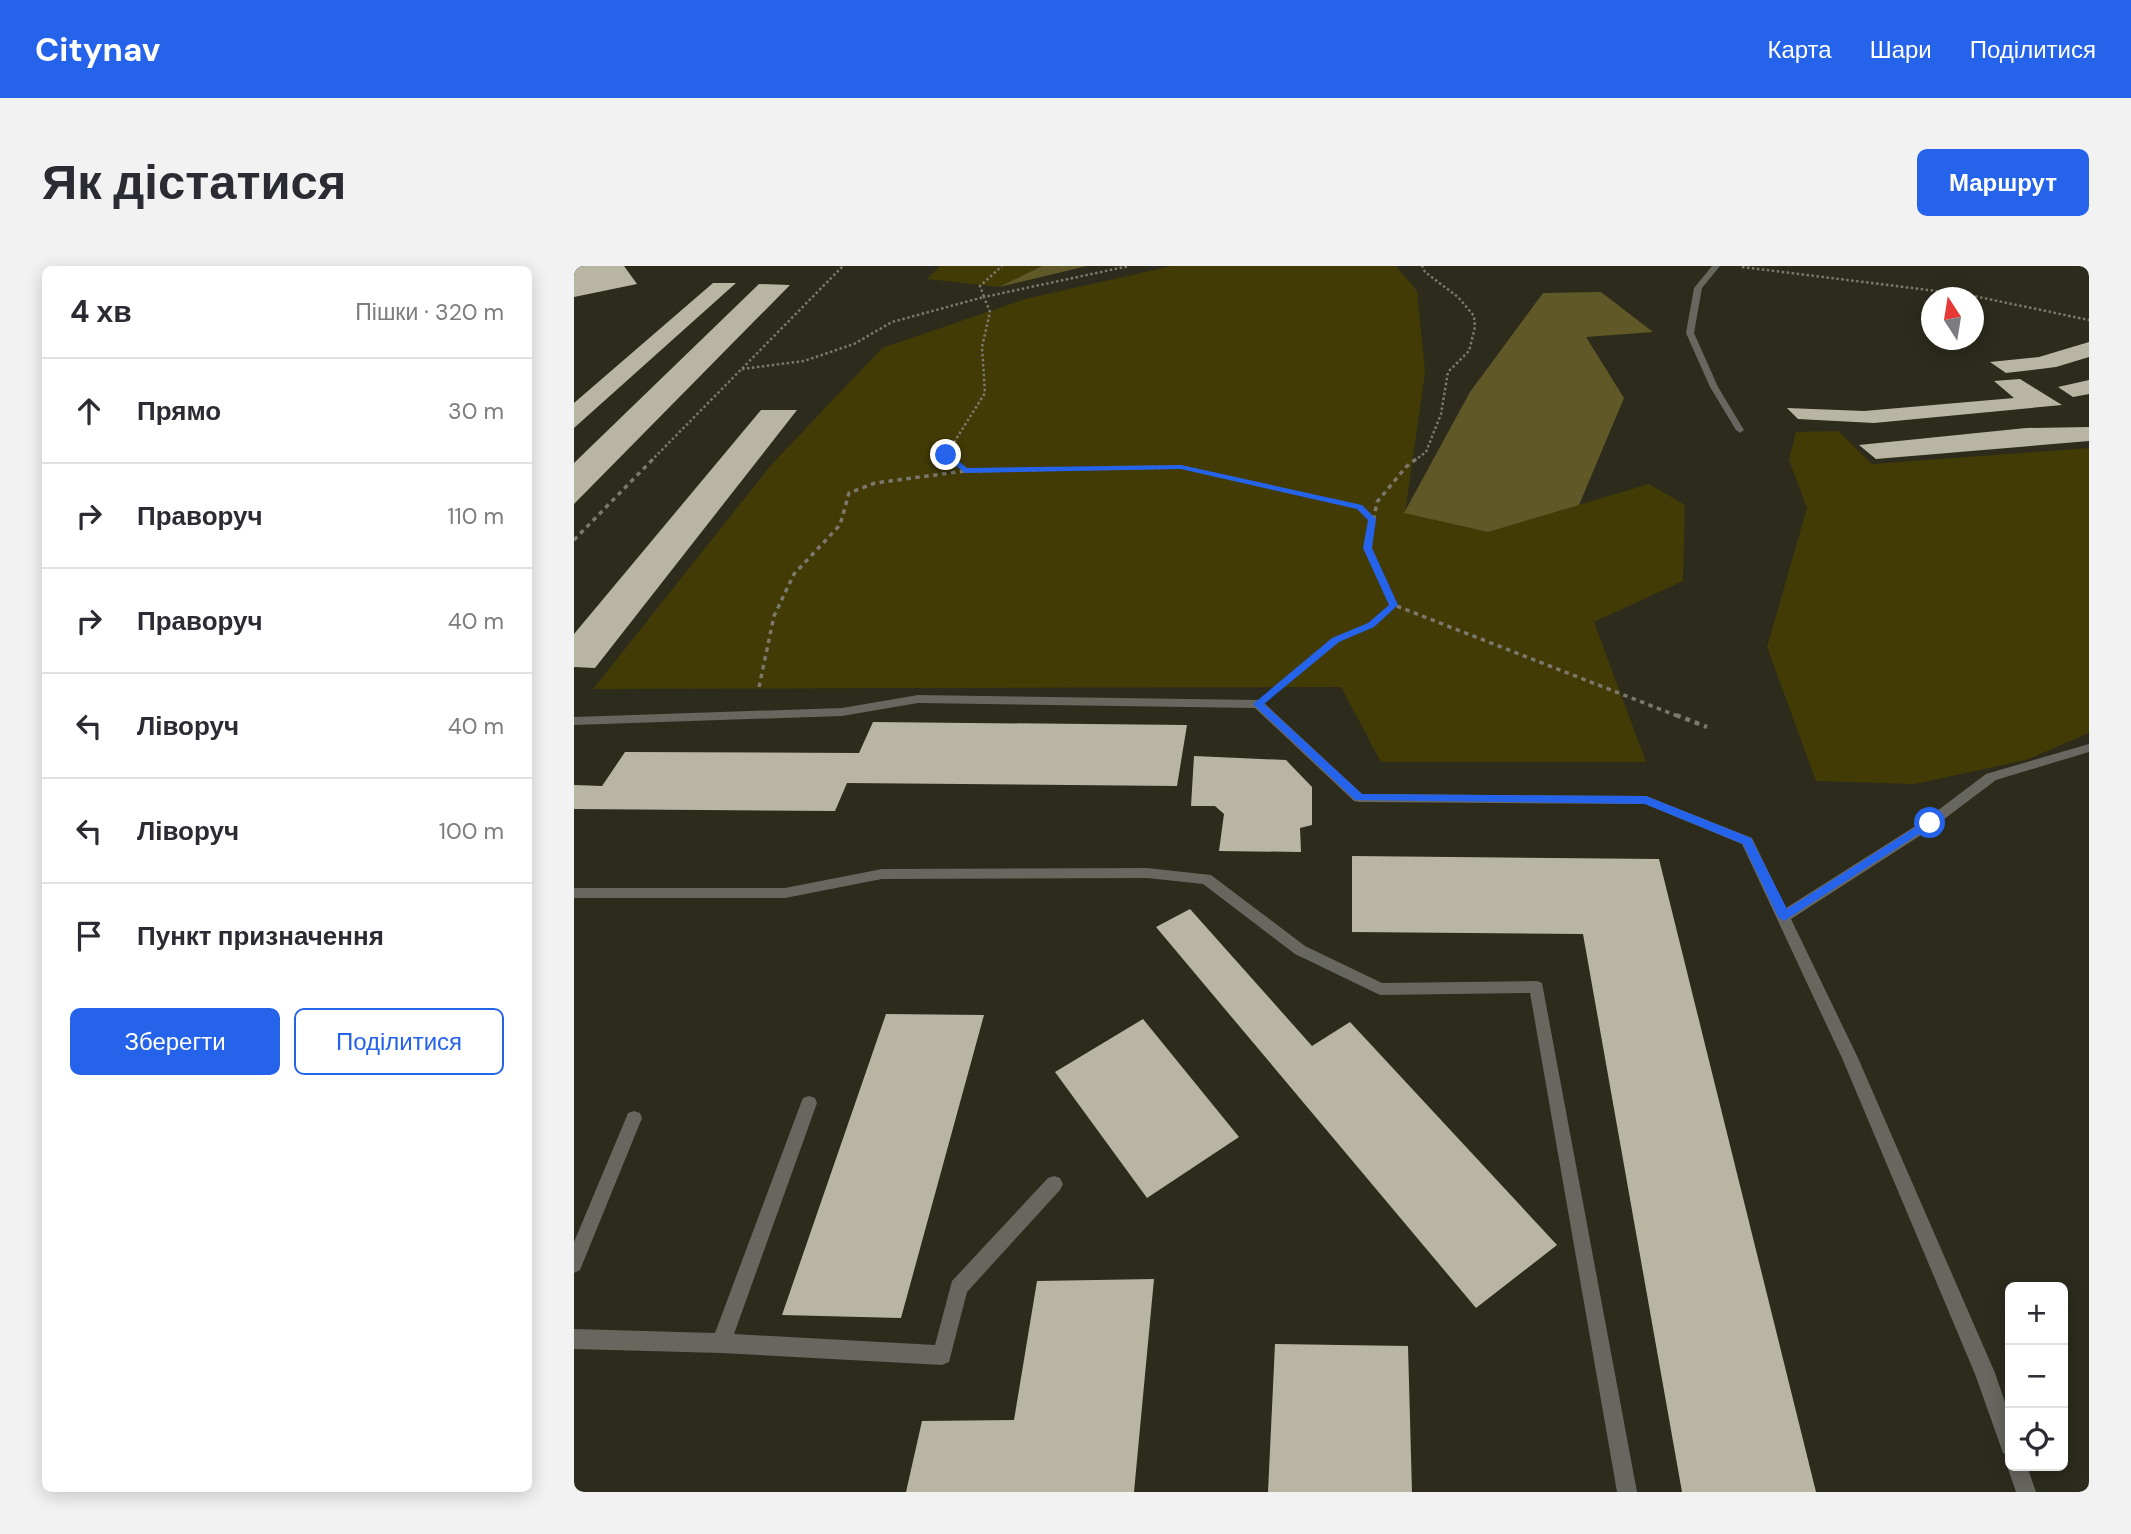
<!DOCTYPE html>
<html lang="uk">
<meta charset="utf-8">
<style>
:root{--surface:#fff;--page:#f2f2f3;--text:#2b2b33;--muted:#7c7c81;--line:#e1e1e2;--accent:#2563eb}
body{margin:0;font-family:"DM Sans",sans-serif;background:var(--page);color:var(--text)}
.controls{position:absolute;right:21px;bottom:21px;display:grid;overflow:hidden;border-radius:10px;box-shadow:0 4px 18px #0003}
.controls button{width:63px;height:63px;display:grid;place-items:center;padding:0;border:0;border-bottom:2px solid var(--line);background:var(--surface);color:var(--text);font:35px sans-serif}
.compass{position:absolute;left:1347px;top:21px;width:63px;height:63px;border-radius:50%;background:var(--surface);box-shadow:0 4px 18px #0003;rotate:348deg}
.stop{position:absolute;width:21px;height:21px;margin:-16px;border:5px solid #2563eb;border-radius:50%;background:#fff}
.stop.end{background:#2563eb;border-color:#fff;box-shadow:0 2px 7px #0008}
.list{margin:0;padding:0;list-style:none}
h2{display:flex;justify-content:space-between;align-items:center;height:91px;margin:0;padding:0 28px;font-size:30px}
h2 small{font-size:23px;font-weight:400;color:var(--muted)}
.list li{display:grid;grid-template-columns:46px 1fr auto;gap:21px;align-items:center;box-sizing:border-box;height:105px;padding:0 28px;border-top:2px solid var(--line)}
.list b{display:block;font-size:26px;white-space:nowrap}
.list em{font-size:23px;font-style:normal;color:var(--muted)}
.actions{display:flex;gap:14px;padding:21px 28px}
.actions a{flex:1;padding:16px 0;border:2px solid var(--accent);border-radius:10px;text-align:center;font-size:24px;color:var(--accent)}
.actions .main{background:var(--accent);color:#fff}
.icon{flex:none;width:38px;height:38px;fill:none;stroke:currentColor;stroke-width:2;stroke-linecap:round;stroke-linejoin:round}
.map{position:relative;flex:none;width:1515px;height:1226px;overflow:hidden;border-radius:10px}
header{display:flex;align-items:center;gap:42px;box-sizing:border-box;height:98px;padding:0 35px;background:var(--accent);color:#fff}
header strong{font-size:33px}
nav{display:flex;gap:38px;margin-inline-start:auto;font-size:24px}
.intro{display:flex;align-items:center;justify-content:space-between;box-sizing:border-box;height:168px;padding:0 42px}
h1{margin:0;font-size:49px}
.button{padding:18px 32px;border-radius:10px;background:var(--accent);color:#fff;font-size:24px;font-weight:700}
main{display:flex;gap:42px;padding:0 42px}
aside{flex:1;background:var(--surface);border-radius:10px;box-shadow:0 4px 18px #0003}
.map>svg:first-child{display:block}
.green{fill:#423b06}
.forest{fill:#605927}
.building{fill:#b8b6a3}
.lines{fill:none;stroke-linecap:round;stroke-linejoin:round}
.path-far2{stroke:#7a796c;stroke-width:2.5;stroke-dasharray:2.5 2.5;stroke-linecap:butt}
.path-far1{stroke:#7a796c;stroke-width:3.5;stroke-dasharray:4.5 4.5;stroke-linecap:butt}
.path{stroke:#7a796c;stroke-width:4.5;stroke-dasharray:5 5;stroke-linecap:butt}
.lane{fill:#67665f;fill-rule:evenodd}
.route{fill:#2563eb}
</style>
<header>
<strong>Citynav</strong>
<nav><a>Карта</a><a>Шари</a><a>Поділитися</a></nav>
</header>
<div class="intro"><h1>Як дістатися</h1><a class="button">Маршрут</a></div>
<main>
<aside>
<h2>4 хв<small>Пішки · 320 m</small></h2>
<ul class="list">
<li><svg class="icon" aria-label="ahead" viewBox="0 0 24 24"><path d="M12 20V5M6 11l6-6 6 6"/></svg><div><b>Прямо</b></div><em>30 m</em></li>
<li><svg class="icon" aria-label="right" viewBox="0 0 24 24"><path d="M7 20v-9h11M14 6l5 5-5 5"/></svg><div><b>Праворуч</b></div><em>110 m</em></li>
<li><svg class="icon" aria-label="right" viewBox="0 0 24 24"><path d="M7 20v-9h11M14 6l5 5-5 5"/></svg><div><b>Праворуч</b></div><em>40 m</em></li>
<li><svg class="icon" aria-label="left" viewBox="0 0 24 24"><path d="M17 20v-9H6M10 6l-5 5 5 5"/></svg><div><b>Ліворуч</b></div><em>40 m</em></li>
<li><svg class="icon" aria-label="left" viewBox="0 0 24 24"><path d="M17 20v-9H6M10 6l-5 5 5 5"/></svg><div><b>Ліворуч</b></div><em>100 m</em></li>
<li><svg class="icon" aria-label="arrive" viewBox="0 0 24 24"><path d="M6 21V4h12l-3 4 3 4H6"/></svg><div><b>Пункт призначення</b></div></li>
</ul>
<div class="actions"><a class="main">Зберегти</a><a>Поділитися</a></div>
</aside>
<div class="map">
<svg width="1515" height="1226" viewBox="0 0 1515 1226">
<rect width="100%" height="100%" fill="#2c2b1c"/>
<!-- green -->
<path class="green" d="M366 0H468L425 21 353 13Z
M598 0H822L843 25 851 106 831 247 914 266 1075 218 1111 239 1109 315 1020 356 1072 496H807L767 421 19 423 198 198 308 82 451 33Z
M1264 165 1298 198 1515 182V467L1452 494 1341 518 1242 515 1193 381 1233 242 1215 194 1222 166Z"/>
<!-- forest -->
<path class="forest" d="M468 0H513L425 21Z
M1027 26 1079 66 1012 71 1050 132 1005 239 914 266 830 247 896 126 969 27Z"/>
<!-- building -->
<path class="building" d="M0 0H50L63 18 0 31Z
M139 17H162L0 162V137Z
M185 18 216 19 0 238V197Z
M1515 76V91L1482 101 1432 107 1416 96 1465 91Z
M1446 113 1488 139 1300 157 1224 153 1213 142 1290 145 1440 132 1420 115Z
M1515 114V128L1499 131 1484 121Z
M187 144H223L21 402 0 401V368Z
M1515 161V175L1302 193 1285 179 1452 162Z
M299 456 613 459 603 520 273 517 261 545 0 543V519L28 520 51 486 285 487Z
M620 490 712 494 738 521V559L726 562 727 586 645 585 650 548 641 540H617Z
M778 590 1085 593 1242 1226H1108L1009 668 778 666Z
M616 643 738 780 776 756 983 979 902 1042 582 661Z
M312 748 410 749 327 1052 208 1049Z
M569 753 665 871 573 932 481 806Z
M580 1013 560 1226H332L348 1155 440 1154 463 1015Z
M701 1078 834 1080 838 1226H694Z"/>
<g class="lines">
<!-- path-far2 -->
<path class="path-far2" d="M1168 1 1395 29 1515 54
M168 103 230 95 280 78 318 56 410 31 406 20 428 0
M77 195 269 0
M380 195 372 189 411 127 408 81 416 46 410 31 555 0
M840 195 852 186 867 148 874 106 895 85 901 61 900 50 884 31 851 6 848 0"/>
<!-- path-far1 -->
<path class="path-far1" d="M378 193 391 204
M842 193 832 201 803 236 794 282 820 339 1106 451
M0 274 79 193
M704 420 761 374 797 359 820 339
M185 421 200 350 220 308 266 259 275 227 301 217 391 205 607 201 785 241 798 253"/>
<!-- path -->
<path class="path" d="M1102 449 1133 461"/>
<!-- lane -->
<path class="lane" d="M1138 0H1146L1128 22 1120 67 1144 121 1170 164 1166 167 1162 164 1136 121 1112 67 1120 22Z
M344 429 684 434 688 435 788 528 1072 530 1178 572 1212 642 1351 554 1412 508 1515 478V486L1422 514 1361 560 1217 653 1284 792 1421 1107 1436 1151V1190L1429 1187 1401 1108 1268 792 1168 578 1071 538 785 536 780 535 681 442 344 437 268 450 0 459V451L268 442Z
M573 602 637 609 731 680 808 717 963 715 968 717 1063 1226H1043L956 727 806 729 721 688 629 618 573 612 308 613 211 632H0V622H211L308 603Z
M235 830 241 832 243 837 160 1068 361 1079 378 1015 474 912 480 910 486 912 489 918 486 924 393 1026 375 1096 368 1099 147 1087 0 1083V1063L141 1067 227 837 229 832Z
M60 845 66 847 68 852 6 1004 0 1007V976L52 852 54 847Z
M1436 1193V1200H1453L1462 1226H1442L1433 1200Z"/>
</g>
<!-- route -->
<path class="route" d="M370 187H375L393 202 607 199 788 239 802 253 798 282 824 339 800 361 765 376 690 438 788 528 1072 530 1177 572 1213 643 1353 554 1356 553 1362 557 1210 655 1204 651 1169 578 1071 538 781 534 679 438 758 372 794 357 815 339 789 282 794 254 783 243 607 203 391 207 370 190Z"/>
</svg>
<div class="controls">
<button>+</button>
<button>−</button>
<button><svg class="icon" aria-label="locate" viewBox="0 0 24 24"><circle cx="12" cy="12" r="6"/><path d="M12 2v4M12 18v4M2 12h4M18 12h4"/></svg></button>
</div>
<svg class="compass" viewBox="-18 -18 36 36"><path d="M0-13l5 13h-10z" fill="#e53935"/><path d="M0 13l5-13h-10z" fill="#7c7c81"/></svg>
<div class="stop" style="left:1356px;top:557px"></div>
<div class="stop end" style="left:372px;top:189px"></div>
</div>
</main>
